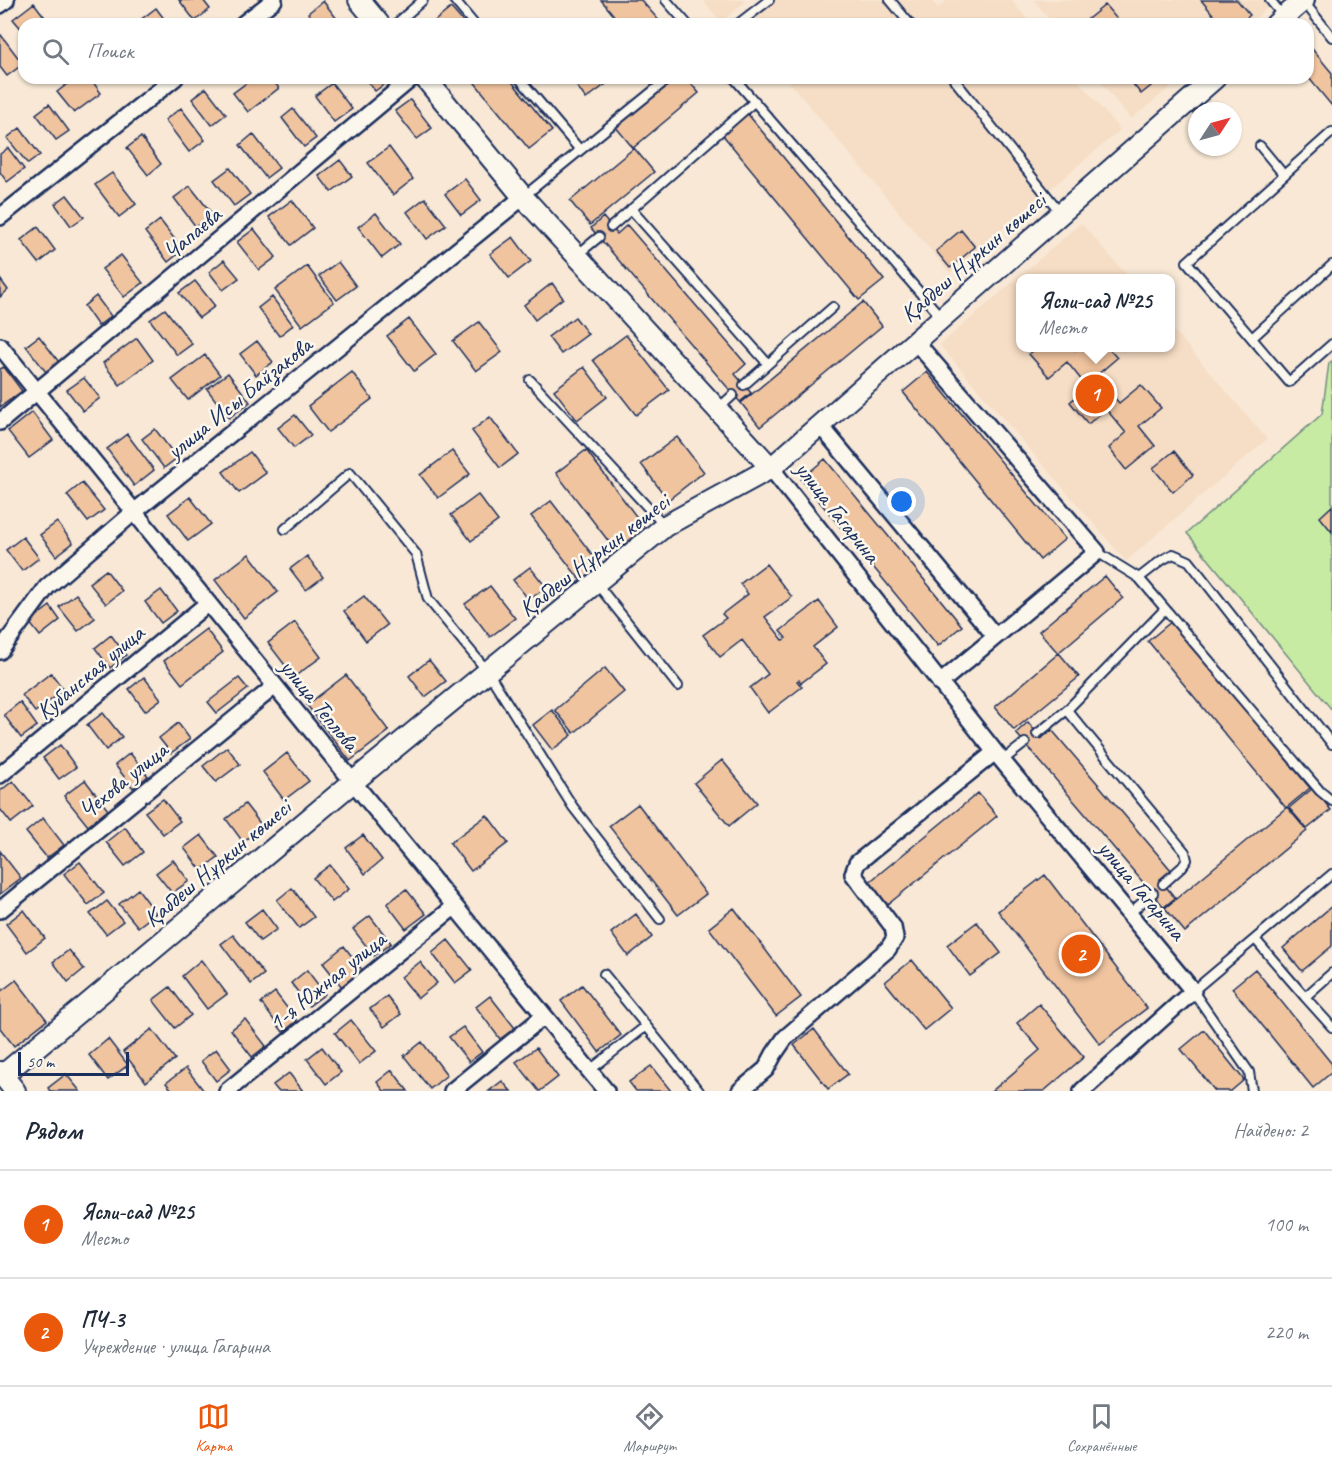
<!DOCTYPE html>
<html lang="ru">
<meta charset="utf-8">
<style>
:root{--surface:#fff;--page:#f2f2f3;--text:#1f2937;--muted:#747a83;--line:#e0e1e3;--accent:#ea580c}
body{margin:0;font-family:Caveat,sans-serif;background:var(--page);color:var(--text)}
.compass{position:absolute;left:1188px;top:102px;width:54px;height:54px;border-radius:50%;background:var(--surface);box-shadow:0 2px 4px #0004;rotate:54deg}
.scale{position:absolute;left:18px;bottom:15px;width:111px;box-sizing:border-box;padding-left:6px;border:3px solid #1b2f5e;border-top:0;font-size:16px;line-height:21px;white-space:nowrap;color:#1b2f5e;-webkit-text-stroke:4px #fbf7ec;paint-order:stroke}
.you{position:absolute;left:902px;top:502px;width:21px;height:21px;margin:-15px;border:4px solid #fff;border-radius:50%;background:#1a73e8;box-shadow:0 0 0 9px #1a73e833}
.badge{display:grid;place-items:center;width:39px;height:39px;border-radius:50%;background:var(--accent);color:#fff;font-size:20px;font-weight:700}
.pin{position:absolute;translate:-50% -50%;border:3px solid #fff;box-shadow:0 2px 6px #0006}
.popup{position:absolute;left:1016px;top:274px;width:159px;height:78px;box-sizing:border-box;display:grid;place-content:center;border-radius:12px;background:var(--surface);filter:drop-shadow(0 2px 4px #0005);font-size:20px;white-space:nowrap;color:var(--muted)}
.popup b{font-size:22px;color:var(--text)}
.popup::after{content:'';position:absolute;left:50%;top:100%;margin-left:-12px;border:12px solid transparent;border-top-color:var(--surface)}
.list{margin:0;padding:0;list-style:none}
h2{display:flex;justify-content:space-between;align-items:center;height:78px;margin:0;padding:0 24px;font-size:26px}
h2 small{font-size:20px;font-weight:400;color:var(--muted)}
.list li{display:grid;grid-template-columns:39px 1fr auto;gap:18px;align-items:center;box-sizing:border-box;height:108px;padding:0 24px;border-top:2px solid var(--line)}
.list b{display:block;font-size:22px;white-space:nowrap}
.list p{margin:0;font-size:20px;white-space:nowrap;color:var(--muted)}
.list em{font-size:20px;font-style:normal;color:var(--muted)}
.icon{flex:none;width:33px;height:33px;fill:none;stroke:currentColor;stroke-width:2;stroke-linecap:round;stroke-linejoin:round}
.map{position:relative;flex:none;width:1332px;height:1091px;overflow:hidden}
.search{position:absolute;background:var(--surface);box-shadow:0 2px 4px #0004;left:18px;right:18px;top:18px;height:66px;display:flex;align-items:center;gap:15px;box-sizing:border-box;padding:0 21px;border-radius:18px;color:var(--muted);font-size:22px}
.sheet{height:294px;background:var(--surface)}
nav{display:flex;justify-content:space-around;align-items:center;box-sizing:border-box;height:84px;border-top:2px solid var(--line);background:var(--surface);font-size:16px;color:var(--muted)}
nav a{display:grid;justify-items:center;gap:3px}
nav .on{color:var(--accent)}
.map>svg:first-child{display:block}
.built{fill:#f6ddc5}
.green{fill:#c8eba4;stroke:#728d81;stroke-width:1.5}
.building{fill:#f0c49f;stroke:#1b2f5e;stroke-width:1.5}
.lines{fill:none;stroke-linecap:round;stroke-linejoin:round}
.service-casing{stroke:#1b2f5e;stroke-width:12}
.minor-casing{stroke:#1b2f5e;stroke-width:20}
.tertiary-casing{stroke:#1b2f5e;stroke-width:24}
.service{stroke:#fbf7ec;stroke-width:8}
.minor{stroke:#fbf7ec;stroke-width:15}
.tertiary{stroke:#fbf7ec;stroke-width:20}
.labels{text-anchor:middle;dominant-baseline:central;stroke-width:5;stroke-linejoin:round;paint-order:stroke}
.street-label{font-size:24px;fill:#1b2f5e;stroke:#fbf7ec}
</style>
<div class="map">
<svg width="1332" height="1091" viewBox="0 0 1332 1091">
<rect width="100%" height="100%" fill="#f8e8d5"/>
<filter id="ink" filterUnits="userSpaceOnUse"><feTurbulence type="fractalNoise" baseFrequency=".0167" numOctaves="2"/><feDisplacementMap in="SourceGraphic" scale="12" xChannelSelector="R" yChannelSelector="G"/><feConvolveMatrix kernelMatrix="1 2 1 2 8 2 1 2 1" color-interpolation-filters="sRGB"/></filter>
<g filter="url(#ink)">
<!-- built -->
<path class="built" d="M703 0H747L721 22Z
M773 0H931L938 8 948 0H1011L1031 24H745Z
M1034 0H1277L1248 24H1053Z
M786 78H1076L1120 130 950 273Z
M1097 78H1182L1131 119Z
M1081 223 1129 278H1020V348H1170V326L1267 439 1126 561 940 345Z"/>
<!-- green -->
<path class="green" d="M1332 361V710L1187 533 1322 414 1329 363Z"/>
<!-- building -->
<path class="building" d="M179 0H203L210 9 195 21Z
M601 0H641L662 24H621Z
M1201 0H1237L1250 15 1240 24H1221Z
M323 1 341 24H317L308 13Z
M34 3 50 24H24V32L13 19Z
M1105 5 1121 24H1084L1083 23Z
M156 8 168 24H141L139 21Z
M451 8 465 24H431Z
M1 35 23 64 7 76 0 67V36Z
M1308 44 1332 73V106L1308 77Z
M75 78H90L101 93 74 113 57 92Z
M253 78H271L279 88 248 112 233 93Z
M365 78H386L389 81 375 91Z
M471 78H509L552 131 529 149Z
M571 78H602L606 84 586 99Z
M672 78H686L699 93 633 148 615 126Z
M1128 78H1161L1141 94Z
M332 83 352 109 334 122 315 96Z
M206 88 226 114 212 125 192 99Z
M410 100 432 128 417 139 395 111Z
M49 104 69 131 56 140 36 114Z
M181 108 205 140 189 152 165 120Z
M293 109 316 138 304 147 282 118Z
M747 113 884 280 859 300 722 134Z
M20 128 40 155 28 164 7 138Z
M253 134 279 168 266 178 240 145Z
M141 137 161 164 148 175 127 148Z
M389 147 413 179 393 195 368 163Z
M8 148 24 169 7 182 0 172V154Z
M634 148 654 172 590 225 570 201Z
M340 160 352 176 331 192 319 176Z
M230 168 250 194 234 206 214 180Z
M112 173 136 204 119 217 95 185Z
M465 179 481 200 461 215 445 194Z
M190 186 212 214 196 227 174 198Z
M67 195 84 217 71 226 55 204Z
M425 198 446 225 427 239 407 212Z
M292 200 313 228 291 245 269 217Z
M376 213 400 244 382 258 358 227Z
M603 217 617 234 627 225 746 364 735 374 751 393 740 402 591 228Z
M160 220 183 250 168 262 145 232Z
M38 227 55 250 39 263 21 240Z
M254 229 276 257 259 270 237 242Z
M961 230 975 247 950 268 936 251Z
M513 237 531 261 509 278 490 254Z
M121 255 143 283 124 297 102 269Z
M224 260 239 278 223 290 209 272Z
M338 262 356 286 337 300 319 276Z
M307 266 334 302 302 326 275 290Z
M0 279 8 290 0 297Z
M195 281 215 306 199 318 179 293Z
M552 283 563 298 535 320 524 305Z
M96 296 111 316 98 326 84 306Z
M272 297 293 325 279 336 258 308Z
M863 302 882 326 760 427 741 403Z
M165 309 192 344 177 355 150 320Z
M575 317 588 334 561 354 548 337Z
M409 319 436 354 414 371 387 336Z
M479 322 502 352 476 371 453 341Z
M626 335 669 390 636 415 593 360Z
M39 336 59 362 46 372 26 346Z
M137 338 153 360 120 385 103 363Z
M257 341 273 362 256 375 240 354Z
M1037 348H1073L1075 350 1078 348H1108L1117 358 1096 376 1119 403 1141 385 1161 408 1139 426 1155 446 1126 470 1109 448 1126 433 1106 409 1088 424 1070 402 1087 387 1067 362 1049 377 1029 354Z
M205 355 220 375 188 400 172 380Z
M4 367 22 391 0 407V369Z
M584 367 607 397 577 420 554 390Z
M352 372 372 399 328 432 308 406Z
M927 372 1065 539 1040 560 903 392Z
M228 373 250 402 229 418 207 389Z
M84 378 100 398 83 411 67 390Z
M32 412 53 440 29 458 8 431Z
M295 415 311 435 294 448 278 428Z
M490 417 518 454 500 468 472 431Z
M155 429 177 458 164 468 142 439Z
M127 434 154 470 134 486 107 449Z
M677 437 704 472 668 500 641 464Z
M586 450 645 528 616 551 556 473Z
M452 451 470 474 438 498 420 475Z
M1174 451 1193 475 1173 492 1153 468Z
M250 452 266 473 239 493 223 472Z
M825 459 962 626 938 646 801 479Z
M82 483 104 510 88 522 67 495Z
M478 495 498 521 471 541 451 515Z
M190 497 211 524 188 541 168 514Z
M551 501 601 566 581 581 531 516Z
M1332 506V532L1320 517Z
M57 522 73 543 56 556 40 535Z
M23 537 39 558 22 571 6 550Z
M249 554 278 592 244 618 215 580Z
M307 556 323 577 306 590 290 569Z
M766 564 792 597 765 617 783 640 786 638 780 631 819 601 838 627 813 647 826 664 801 683 799 680 797 681 802 687 768 713 750 688 768 674 742 640 720 657 703 635 726 618 722 614 748 594 740 584Z
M530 567 546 587 529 600 513 580Z
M106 570 122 591 106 604 89 583Z
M1105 576 1123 598 1058 653 1039 631Z
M490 586 515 618 490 637 465 604Z
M161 590 177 611 161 623 145 602Z
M76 594 95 618 78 631 59 607Z
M364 596 387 625 366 641 344 611Z
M50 606 60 620 40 636 29 622Z
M1172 621 1310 788 1286 808 1148 641Z
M295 622 321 657 294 677 268 643Z
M206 629 223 652 182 684 164 661Z
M111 635 126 655 110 668 95 648Z
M1059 653 1079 677 1014 730 995 707Z
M429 660 446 681 425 697 409 676Z
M605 668 624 692 574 733 555 710Z
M51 673 64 690 35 712 22 695Z
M346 675 389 731 350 761 307 705Z
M144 677 161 699 145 711 129 689Z
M239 678 248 689 217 713 208 702Z
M20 702 37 726 21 738 4 715Z
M552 710 572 735 552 750 533 725Z
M103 713 122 737 106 750 87 725Z
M1028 722 1041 739 1052 730 1171 870 1160 879 1175 898 1164 907 1016 733Z
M178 723 190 739 171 753 159 738Z
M60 745 76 767 59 779 43 758Z
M227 747 240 764 216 782 203 766Z
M130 753 148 776 133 788 115 765Z
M287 753 309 781 284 800 263 772Z
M722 760 757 803 729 826 694 783Z
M85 780 108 810 88 826 64 796Z
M13 781 33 806 11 823 0 809V791Z
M1313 788 1331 810 1307 829 1289 808Z
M978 793 997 816 886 906 868 883Z
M163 799 180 821 163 834 145 812Z
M245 804 262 826 243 842 226 819Z
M638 804 706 894 678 915 609 826Z
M1287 807 1307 831 1185 932 1165 908Z
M487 815 508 843 471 871 450 843Z
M43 818 64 845 47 858 26 832Z
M125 827 143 852 125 866 106 842Z
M201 835 218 857 201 870 184 848Z
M363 835 382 860 365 874 346 848Z
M0 851 21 878 0 894Z
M173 860 189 881 172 893 156 873Z
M80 862 104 893 88 905 64 874Z
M330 865 349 889 332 902 313 878Z
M1045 875 1147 1008 1100 1044 998 911Z
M292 888 314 917 299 928 277 900Z
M138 889 156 913 138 927 119 904Z
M406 889 426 914 406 929 387 904Z
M107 901 123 921 106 934 90 914Z
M1332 906V946L1302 971 1283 948Z
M734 908 801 997 776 1016 709 928Z
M262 909 277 929 260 941 245 922Z
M24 910 45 938 27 952 6 924Z
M636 914 652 937 628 956 611 933Z
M370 916 391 943 374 956 353 929Z
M977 922 1001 953 970 976 947 945Z
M233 935 264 974 251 984 221 944Z
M448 940 472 970 455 983 432 953Z
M344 946 363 971 342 987 323 963Z
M69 950 84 969 68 982 53 962Z
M201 960 227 994 207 1009 182 976Z
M912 960 951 1008 924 1030 885 982Z
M420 962 437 983 418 998 401 977Z
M1255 969 1332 1064V1072L1313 1088 1232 988Z
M307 970 325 994 309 1006 291 983Z
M16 980 47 1020 14 1046 0 1028V992Z
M582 985 621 1035 599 1052 561 1001Z
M170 987 191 1015 175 1028 153 1000Z
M275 992 297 1021 283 1032 261 1003Z
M387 996 401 1014 384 1027 370 1009Z
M490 996 515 1028 500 1039 476 1007Z
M1039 1004 1084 1057 1044 1091H992L1040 1050 1017 1023Z
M245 1019 266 1046 252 1057 231 1030Z
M351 1020 376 1051 359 1064 335 1033Z
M463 1027 482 1052 469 1062 449 1037Z
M152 1029 175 1059 146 1082 123 1052Z
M814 1029 848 1074 828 1089 794 1045Z
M1204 1030 1244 1080 1231 1091H1215L1181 1049Z
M108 1039 128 1065 108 1080 89 1055Z
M422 1042 447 1075 430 1089 404 1056Z
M322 1047 341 1072 326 1084 307 1059Z
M536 1048 558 1077 540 1091H539L516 1062Z
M216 1049 231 1069 216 1081 201 1061Z
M651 1066 671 1091H636L629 1082Z
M186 1068 204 1091H173L166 1083Z
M392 1070 408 1091H384L377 1082Z
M289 1073 303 1091H278L273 1085Z
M66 1074 80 1091H50L48 1088Z
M502 1081 511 1091H489Z"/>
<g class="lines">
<!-- service casing -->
<g class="service-casing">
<path id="service" d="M454 0 474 24
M666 0 687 24
M890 0 910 24
M1270 0 1283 16
M1304 2 1332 37
M396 24 423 0
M738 24 769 0
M519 78 580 150
M734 78 941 317
M953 78 1060 212
M1332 132 1187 262 1289 382 1332 344
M1260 146 1284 175
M524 196 669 78
M631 209 768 364
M611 227 755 101
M577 255 599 237
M1252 338 1332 265
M530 380 664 525
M744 385 833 307
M719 408 733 395
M285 529 350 473 416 554 428 599 488 672 573 807 660 919
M1097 552 1139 578 1320 791 1332 801
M1139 578 1162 560 1173 554 1189 561 1332 744
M597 584 678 686
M1037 734 1067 710
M1002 761 1025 743
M1163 884 1182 867 1187 860 1185 852 1067 710 1165 609
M1129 914 1153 893
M1255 939 1305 997 1332 973
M604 974 699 1091
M1305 997 1332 1027
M589 1071 646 1026
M1252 1091 1249 1072 1193 991 1332 874"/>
</g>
<!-- minor casing -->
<g class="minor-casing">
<path id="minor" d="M0 5 6 0
M243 24 274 0
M0 217 175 78
M915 341 1097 552 940 683
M0 346 353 782 606 1091
M0 422 412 78
M820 425 995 636
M771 468 995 752 1193 991 1082 1091
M0 651 47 587 134 512 523 197
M0 775 208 603
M0 910 275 686
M227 1091 454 907
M452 1091 544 1016
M740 1091 766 1069 774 1054 785 1038 888 949 895 938 893 927 853 874 857 863 995 752"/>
</g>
<!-- tertiary casing -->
<g class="tertiary-casing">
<path id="tertiary" d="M359 0 379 24
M1276 24 1304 0
M425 78 523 197 771 468
M0 1072 15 1091
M3 1075 353 782 665 526 771 468 1215 78"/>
</g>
<!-- service -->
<use href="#service" class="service"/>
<!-- minor -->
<use href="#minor" class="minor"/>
<!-- tertiary -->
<use href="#tertiary" class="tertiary"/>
</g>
</g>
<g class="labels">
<!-- street labels -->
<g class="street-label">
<text transform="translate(192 233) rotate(-40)">Чапаева</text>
<text transform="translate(973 257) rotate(-41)">Қабдеш Нұркин көшесі</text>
<text transform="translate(239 398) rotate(-39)">улица Исы Байзакова</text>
<text transform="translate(838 512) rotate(52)">улица Гагарина</text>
<text transform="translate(594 555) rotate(-38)">Қабдеш Нұркин көшесі</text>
<text transform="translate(90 672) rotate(-40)">Кубанская улица</text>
<text transform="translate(320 705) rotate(51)">улица Теплова</text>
<text transform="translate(123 780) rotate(-39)">Чехова улица</text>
<text transform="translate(217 863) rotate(-40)">Қабдеш Нұркин көшесі</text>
<text transform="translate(1142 890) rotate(50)">улица Гагарина</text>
<text transform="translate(327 981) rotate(-39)">1-я Южная улица</text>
</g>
</g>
</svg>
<svg class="compass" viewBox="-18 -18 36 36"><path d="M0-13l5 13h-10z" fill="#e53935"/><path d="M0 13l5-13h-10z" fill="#747a83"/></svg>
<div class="scale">50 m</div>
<div class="you"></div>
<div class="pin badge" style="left:1095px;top:394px">1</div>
<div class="popup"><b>Ясли-сад №25</b>Место</div>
<div class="pin badge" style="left:1081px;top:954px">2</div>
<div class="search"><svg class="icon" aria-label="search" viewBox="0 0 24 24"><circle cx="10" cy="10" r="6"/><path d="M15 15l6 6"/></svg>Поиск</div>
</div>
<section class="sheet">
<h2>Рядом<small>Найдено: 2</small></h2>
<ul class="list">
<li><span class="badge">1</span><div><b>Ясли-сад №25</b><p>Место</p></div><em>100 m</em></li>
<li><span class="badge">2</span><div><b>ПЧ-3</b><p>Учреждение · улица Гагарина</p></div><em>220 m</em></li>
</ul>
</section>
<nav>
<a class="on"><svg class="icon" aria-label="map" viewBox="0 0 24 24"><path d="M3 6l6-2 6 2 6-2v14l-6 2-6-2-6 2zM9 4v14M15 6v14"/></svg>Карта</a>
<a><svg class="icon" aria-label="directions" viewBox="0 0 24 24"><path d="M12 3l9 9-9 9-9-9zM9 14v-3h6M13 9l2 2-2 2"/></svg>Маршрут</a>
<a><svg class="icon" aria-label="saved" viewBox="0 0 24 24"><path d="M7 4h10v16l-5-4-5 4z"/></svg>Сохранённые</a>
</nav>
